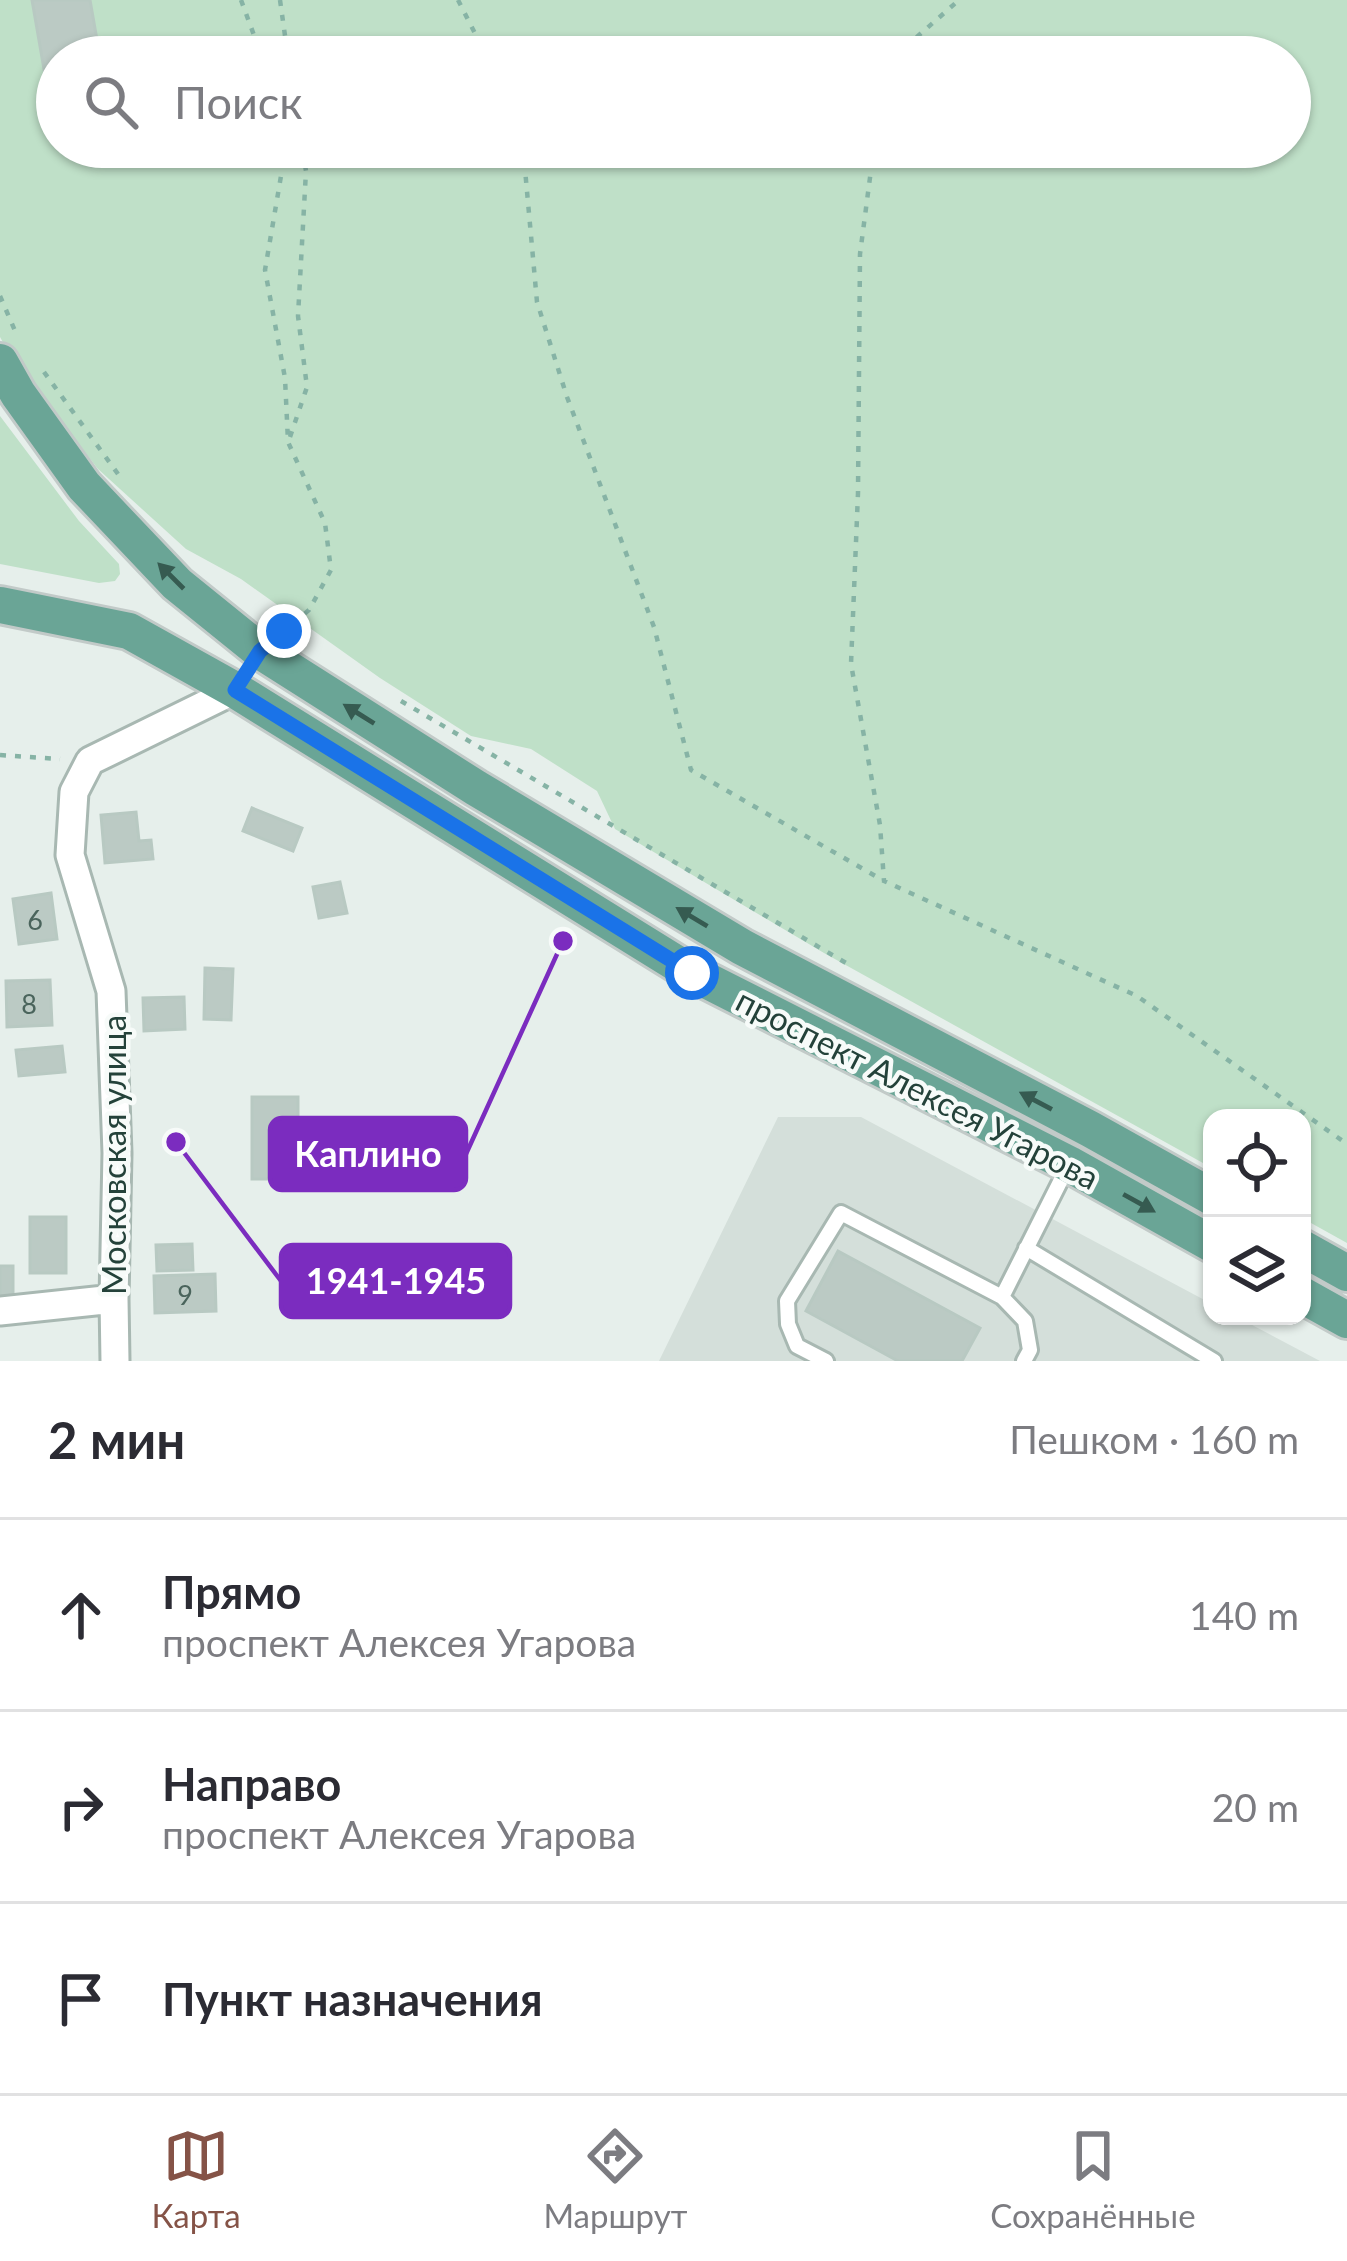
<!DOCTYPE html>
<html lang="ru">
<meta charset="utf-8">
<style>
:root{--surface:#fff;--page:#f2f2f3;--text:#2b2b33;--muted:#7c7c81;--line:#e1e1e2;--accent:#855347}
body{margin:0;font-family:Lato,sans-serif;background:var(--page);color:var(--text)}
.controls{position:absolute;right:36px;bottom:36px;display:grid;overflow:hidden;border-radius:24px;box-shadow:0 3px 9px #0004}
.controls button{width:108px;height:108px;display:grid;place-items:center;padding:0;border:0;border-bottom:3px solid var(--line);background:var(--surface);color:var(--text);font:60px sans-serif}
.stop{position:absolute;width:36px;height:36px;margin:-27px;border:9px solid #1a73e8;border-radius:50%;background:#fff}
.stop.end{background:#1a73e8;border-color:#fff;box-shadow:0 3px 12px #0008}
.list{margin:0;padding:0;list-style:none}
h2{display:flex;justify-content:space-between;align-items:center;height:156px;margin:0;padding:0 48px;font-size:51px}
h2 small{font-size:39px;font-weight:400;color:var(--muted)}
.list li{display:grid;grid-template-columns:78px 1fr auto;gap:36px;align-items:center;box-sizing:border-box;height:192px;padding:0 48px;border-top:3px solid var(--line)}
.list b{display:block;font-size:45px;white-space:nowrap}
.list p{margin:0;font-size:39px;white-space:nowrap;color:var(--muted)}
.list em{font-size:39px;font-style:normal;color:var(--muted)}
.icon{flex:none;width:66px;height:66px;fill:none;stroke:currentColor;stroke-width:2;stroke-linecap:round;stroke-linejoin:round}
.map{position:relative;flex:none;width:1347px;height:1361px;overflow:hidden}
.search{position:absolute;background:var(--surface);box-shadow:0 3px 9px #0004;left:36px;right:36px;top:36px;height:132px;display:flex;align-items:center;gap:30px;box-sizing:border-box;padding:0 42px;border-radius:66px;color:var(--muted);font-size:45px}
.sheet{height:732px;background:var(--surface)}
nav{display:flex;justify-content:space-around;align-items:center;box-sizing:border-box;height:168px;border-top:3px solid var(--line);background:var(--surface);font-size:33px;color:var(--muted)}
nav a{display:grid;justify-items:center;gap:6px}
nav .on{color:var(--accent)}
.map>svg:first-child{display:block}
.built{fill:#d4dfda}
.green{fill:#bfe0c8;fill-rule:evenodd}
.building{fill:#bbcac4;stroke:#b8c9c2;stroke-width:3}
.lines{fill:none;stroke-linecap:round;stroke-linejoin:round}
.service-casing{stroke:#a8b8b2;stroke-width:20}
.minor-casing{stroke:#a8b8b2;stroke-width:33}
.primary-casing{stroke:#c2cac8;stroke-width:42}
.path{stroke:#86b3a5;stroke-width:4.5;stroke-dasharray:6 9;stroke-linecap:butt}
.service{stroke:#fff;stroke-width:14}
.minor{stroke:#fff;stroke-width:27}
.primary{stroke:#6aa596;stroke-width:36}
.oneway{fill:#365b51}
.route{stroke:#1a73e8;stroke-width:15}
.labels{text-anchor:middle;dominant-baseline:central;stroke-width:9;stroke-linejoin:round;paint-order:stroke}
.number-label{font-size:27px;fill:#4a645c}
.street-label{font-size:33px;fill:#24423a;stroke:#f7fbf9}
.leader{fill:none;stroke:#7b2cbf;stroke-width:4.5}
.callout-dot{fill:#7b2cbf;stroke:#f7fbf9;stroke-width:4.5}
.callout{fill:#7b2cbf;stroke:#7b2cbf;stroke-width:4.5}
.callout-label{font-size:36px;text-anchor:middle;font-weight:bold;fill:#fff}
</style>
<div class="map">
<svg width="1347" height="1361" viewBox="0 0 1347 1361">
<rect width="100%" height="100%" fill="#e6efeb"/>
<!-- built -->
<path class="built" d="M778 1117H861L1212 1304V1316H1235L1320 1361H659Z"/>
<!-- green -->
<path class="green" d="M0 0H1347V1243L1302 1218V1118H1212V1168L824 953 615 829 597 791 531 749 471 736 380 678 241 579 186 549 98 469 10 355 0 337ZM57 57H1290V147H57Z
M0 416 79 521 119 564 120 574 115 581 99 583 0 564Z"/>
<!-- building -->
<path class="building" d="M32 0H90L100 57H57V73L45 75Z
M87 147H129L132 157 92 166Z
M252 808 302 828 293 851 243 831Z
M136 812 139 841 151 840 153 859 105 863 101 815Z
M340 882 347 913 319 918 313 887Z
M51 893 57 939 19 944 13 899Z
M205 968 233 969 231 1020 204 1019Z
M50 980 52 1025 7 1027 6 981Z
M184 997 185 1029 144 1031 143 998Z
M62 1046 65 1072 19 1076 16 1050Z
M252 1097H298V1179H252Z
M30 1217H66V1273H30Z
M192 1244 193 1270 157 1271 156 1245Z
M838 1251 980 1328 962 1361H898L806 1311Z
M0 1266H13V1301H0Z
M215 1274 216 1311 155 1313 154 1276Z"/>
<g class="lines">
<!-- service casing -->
<g class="service-casing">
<path id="service" d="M1026 1248 1214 1361
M1002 1297 1067 1168
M826 1361 797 1346 788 1324 787 1301 841 1213 1002 1297 1025 1321 1030 1350 1024 1361"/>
</g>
<!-- minor casing -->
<g class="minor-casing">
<path id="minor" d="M0 1311 114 1299
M115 1361 114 1299 117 1153 111 991 70 855 74 792 90 761 235 690"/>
</g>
<!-- primary casing -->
<g class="primary-casing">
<path id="primary" d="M0 362 18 394 84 486 177 584 260 651 476 788 742 947 1090 1129 1212 1197
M0 605 129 631 235 690 692 973 1069 1164 1212 1244
M1302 1248 1347 1273
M1302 1295 1347 1320"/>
</g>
<!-- path -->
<path class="path" d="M241 0 262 57
M280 0 288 57
M458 0 487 57
M894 57 959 0
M281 147V176L265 270 285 378 288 442 325 523 331 570 309 610 283 632
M523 147 537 302 567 397 654 627 691 770 884 881
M874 147 860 254 858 493 851 664 880 825 884 881 1137 996 1347 1144
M0 296 16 333
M44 372 118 474
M290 437 307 387 298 316 306 171 302 147
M401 701 846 963
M0 755 60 759"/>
<!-- service -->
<use href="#service" class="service"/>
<!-- minor -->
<use href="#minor" class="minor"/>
<!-- primary -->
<use href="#primary" class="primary"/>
</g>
<!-- one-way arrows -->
<defs><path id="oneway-solid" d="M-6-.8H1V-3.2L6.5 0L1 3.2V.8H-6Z" transform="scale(3)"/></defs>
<g class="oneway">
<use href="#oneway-solid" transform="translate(171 576) rotate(-135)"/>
<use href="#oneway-solid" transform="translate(359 714) rotate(-148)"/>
<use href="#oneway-solid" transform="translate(692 917) rotate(-149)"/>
<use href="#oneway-solid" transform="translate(1036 1101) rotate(-152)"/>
<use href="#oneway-solid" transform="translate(1139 1203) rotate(29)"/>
</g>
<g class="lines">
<!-- route -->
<path class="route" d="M284 631 260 651 235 690 692 973"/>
</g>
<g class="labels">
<!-- number labels -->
<g class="number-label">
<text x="35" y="919">6</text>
<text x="29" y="1003">8</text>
<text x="185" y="1294">9</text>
</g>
<!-- street labels -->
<g class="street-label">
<text transform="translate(918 1088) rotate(27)">проспект Алексея Угарова</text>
<text transform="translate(113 1155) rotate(-90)">Московская улица</text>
</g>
</g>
<!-- callouts -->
<path class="leader" d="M563 941L466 1154M176 1142L281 1281"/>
<g class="callout-dot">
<circle cx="563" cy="941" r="12"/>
<circle cx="176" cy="1142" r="12"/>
</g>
<g class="callout">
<rect x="270" y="1118" width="196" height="72" rx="12"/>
<rect x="281" y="1245" width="229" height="72" rx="12"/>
</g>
<g class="callout-label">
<text x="368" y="1167">Каплино</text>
<text x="396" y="1294">1941-1945</text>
</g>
</svg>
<div class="controls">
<button><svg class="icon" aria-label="locate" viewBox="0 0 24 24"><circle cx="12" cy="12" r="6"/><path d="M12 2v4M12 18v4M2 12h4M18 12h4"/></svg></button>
<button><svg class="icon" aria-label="layers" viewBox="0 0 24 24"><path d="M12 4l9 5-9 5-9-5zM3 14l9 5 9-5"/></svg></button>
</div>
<div class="stop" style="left:692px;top:973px"></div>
<div class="stop end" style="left:284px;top:631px"></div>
<div class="search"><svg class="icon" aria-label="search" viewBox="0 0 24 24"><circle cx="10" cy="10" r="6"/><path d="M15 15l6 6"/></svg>Поиск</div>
</div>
<section class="sheet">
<h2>2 мин<small>Пешком · 160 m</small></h2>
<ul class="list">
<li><svg class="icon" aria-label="ahead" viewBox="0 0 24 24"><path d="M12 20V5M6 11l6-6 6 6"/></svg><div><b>Прямо</b><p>проспект Алексея Угарова</p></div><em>140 m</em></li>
<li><svg class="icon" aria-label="right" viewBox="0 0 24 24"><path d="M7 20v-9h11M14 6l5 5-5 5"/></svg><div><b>Направо</b><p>проспект Алексея Угарова</p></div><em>20 m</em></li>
<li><svg class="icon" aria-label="arrive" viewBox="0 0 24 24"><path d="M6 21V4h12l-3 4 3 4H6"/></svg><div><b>Пункт назначения</b></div></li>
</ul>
</section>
<nav>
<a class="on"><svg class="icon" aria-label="map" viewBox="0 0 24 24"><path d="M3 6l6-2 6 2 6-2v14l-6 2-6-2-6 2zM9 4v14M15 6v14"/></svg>Карта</a>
<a><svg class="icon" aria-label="directions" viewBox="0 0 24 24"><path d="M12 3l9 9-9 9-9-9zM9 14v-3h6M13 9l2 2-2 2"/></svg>Маршрут</a>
<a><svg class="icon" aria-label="saved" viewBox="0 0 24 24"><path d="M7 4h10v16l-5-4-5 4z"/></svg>Сохранённые</a>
</nav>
